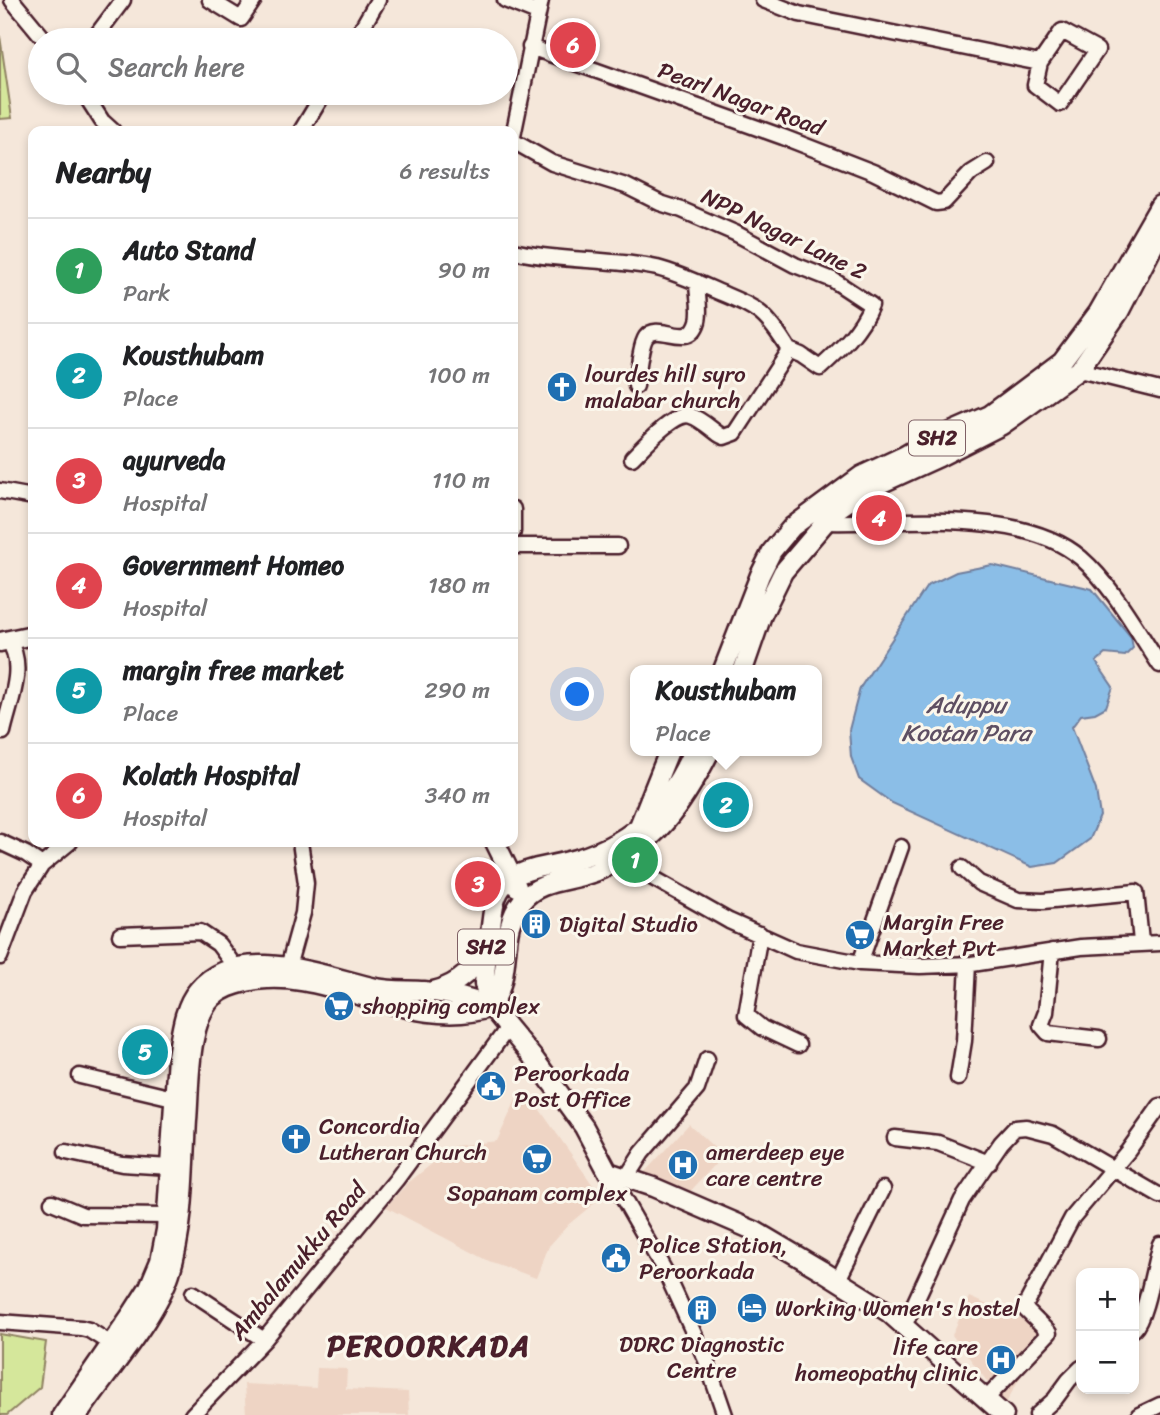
<!DOCTYPE html>
<meta charset="utf-8">
<style>
:root{--surface:#fff;--page:#f6f6f6;--text:#202124;--muted:#757577;--line:#e0e0e0;--accent:#1a73e8}
body{margin:0;font-family:Sriracha,sans-serif;background:var(--page);color:var(--text)}
.controls{position:absolute;right:21px;bottom:21px;display:grid;overflow:hidden;border-radius:14px;box-shadow:0 4px 10px #0003}
.controls button{width:63px;height:63px;display:grid;place-items:center;padding:0;border:0;border-bottom:2px solid var(--line);background:var(--surface);color:var(--text);font:35px sans-serif}
.you{position:absolute;left:578px;top:695px;width:24px;height:24px;margin:-18px;border:5px solid #fff;border-radius:50%;background:#1a73e8;box-shadow:0 0 0 10px #1a73e833}
.badge{display:grid;place-items:center;width:46px;height:46px;border-radius:50%;background:var(--accent);color:#fff;font-size:23px;font-weight:700}
.pin{position:absolute;translate:-50% -50%;border:4px solid #fff;box-shadow:0 2px 7px #0006}
.popup{position:absolute;left:630px;top:665px;width:192px;height:91px;box-sizing:border-box;display:grid;place-content:center;border-radius:14px;background:var(--surface);filter:drop-shadow(0 2px 5px #0005);font-size:23px;white-space:nowrap;color:var(--muted)}
.popup b{font-size:26px;color:var(--text)}
.popup::after{content:'';position:absolute;left:50%;top:100%;margin-left:-14px;border:14px solid transparent;border-top-color:var(--surface)}
.list{margin:0;padding:0;list-style:none}
h2{display:flex;justify-content:space-between;align-items:center;height:91px;margin:0;padding:0 28px;font-size:30px}
h2 small{font-size:23px;font-weight:400;color:var(--muted)}
.list li{display:grid;grid-template-columns:46px 1fr auto;gap:21px;align-items:center;box-sizing:border-box;height:105px;padding:0 28px;border-top:2px solid var(--line)}
.list b{display:block;font-size:26px;white-space:nowrap}
.list p{margin:0;font-size:23px;white-space:nowrap;color:var(--muted)}
.list em{font-size:23px;font-style:normal;color:var(--muted)}
.icon{flex:none;width:38px;height:38px;fill:none;stroke:currentColor;stroke-width:2;stroke-linecap:round;stroke-linejoin:round}
.map{position:relative;flex:none;width:1160px;height:1415px;overflow:hidden}
.search{position:absolute;background:var(--surface);box-shadow:0 4px 10px #0003;left:28px;top:28px;width:490px;height:77px;display:flex;align-items:center;gap:18px;box-sizing:border-box;padding:0 24px;border-radius:38px;color:var(--muted);font-size:26px}
.panel{position:absolute;background:var(--surface);box-shadow:0 4px 10px #0003;left:28px;top:126px;width:490px;height:721px;border-radius:14px}
.map>svg:first-child{display:block}
.built{fill:#eed4c4}
.green{fill:#d5e79b;stroke:#908363;stroke-width:2}
.water{fill:#8bbee7;stroke:#717e9c;stroke-width:2}
.lines{fill:none;stroke-linecap:round;stroke-linejoin:round}
.minor-casing{stroke:#4a1f2b;stroke-width:19}
.major-casing{stroke:#4a1f2b;stroke-width:23}
.minor{stroke:#fbf7ec;stroke-width:14}
.major{stroke:#fbf7ec;stroke-width:18}
.labels{text-anchor:middle;dominant-baseline:central;stroke-width:6;stroke-linejoin:round;paint-order:stroke}
.shield{fill:#fbf7ec;stroke:#7f6065;stroke-width:2}
.shield-label{font-size:21px;font-weight:bold;fill:#4a1f2b}
.street-label{font-size:23px;fill:#4a1f2b;stroke:#fbf7ec}
.poi-label{font-size:23px;fill:#4a1f2b;stroke:#fbf7ec;text-anchor:start}
.water-label{font-size:24px;font-style:italic;fill:#5e4f63;stroke:#fbf7ec}
.district-label{font-size:30px;font-weight:bold;letter-spacing:2px;fill:#4a1f2b;stroke:#fbf7ec}
</style>
<div class="map">
<svg width="1160" height="1415" viewBox="0 0 1160 1415">
<rect width="100%" height="100%" fill="#f5e7da"/>
<filter id="ink" filterUnits="userSpaceOnUse"><feTurbulence type="fractalNoise" baseFrequency=".0143" numOctaves="2"/><feDisplacementMap in="SourceGraphic" scale="14" xChannelSelector="R" yChannelSelector="G"/><feConvolveMatrix kernelMatrix="1 2 1 2 8 2 1 2 1" color-interpolation-filters="sRGB"/></filter>
<g filter="url(#ink)">
<!-- built -->
<path class="built" d="M531 1097 597 1191 598 1200 569 1224 549 1246 536 1278 489 1261 386 1207 408 1183 454 1146 497 1141 516 1100Z
M689 1124 723 1156 686 1196 643 1174Z
M969 1297 1046 1330 1005 1405 952 1335Z
M317 1368 347 1369 346 1389 408 1392 409 1415H246L244 1384 316 1388Z"/>
<!-- green -->
<path class="green" d="M0 36 12 118 0 119Z
M0 1334 46 1342 40 1387 7 1415H0Z"/>
<!-- water -->
<path class="water" d="M992 565 1092 589 1131 637 1133 648 1125 656 1105 654 1096 662 1113 687 1106 707 1095 713 1081 715 1072 727 1096 790 1100 816 1090 839 1057 863 1032 867 892 803 859 779 851 757 849 730 860 688 927 586 956 572Z"/>
<g class="lines">
<!-- minor casing -->
<g class="minor-casing">
<path id="minor" d="M12 0 45 40
M210 0 241 19 254 0
M505 0 537 13
M763 0 799 14 1040 63
M1062 31 1097 50 1060 104 1035 85 1040 63Z
M93 40 123 0
M355 40 378 0
M530 47 783 137 873 172 936 203 944 202 971 173 987 163
M84 93 102 121 113 131
M301 131 324 93
M513 136 541 0
M513 141 552 163 626 186 660 203 682 210 735 233 795 265 833 280 871 305C861 330 840 350 820 368L801 355 789 350
M513 251C560 262 609 258 657 268 676 273 694 281 712 289 755 308 763 307 789 350
M1079 370 1160 390
M636 386C638 374 640 346 646 337 659 320 689 352 698 321 701 310 697 294 697 282
M632 458C642 448 676 410 691 416 701 419 711 429 720 435L724 437 735 433 789 350
M0 491 33 497
M513 509V532
M826 522C899 524 1022 507 1081 558 1113 586 1136 629 1160 665
M513 546H618
M3 732C9 704 27 666 8 640
M0 842 26 854 42 865
M614 856 729 921 796 951 860 963 920 966 972 964 1081 947 1160 943
M962 868 979 883 1018 900 1043 901 1136 892 1141 942
M760 934 746 1015 762 1028 798 1045
M120 935 200 932 218 944 236 968
M1052 951 1046 1012 1041 1025 1048 1033 1099 1039
M0 957 25 891 42 865 70 842
M860 963 901 847
M288 967 303 913 306 883 300 842
M80 1076 173 1098
M958 1078 964 1041 968 964
M895 1138 938 1143 989 1163
M66 1152 122 1164 170 1167
M608 1172 666 1273 706 1360 725 1415
M626 1178 642 1153 697 1089 707 1059
M52 1202 83 1215 166 1216
M838 1280 883 1189
M193 1293 264 1340
M0 1322 81 1328 89 1330 119 1349
M904 1326 962 1200 1001 1143 1015 1128 1026 1127 1053 1134 1160 1196
M1134 1329C1146 1318 1154 1263 1160 1244
M987 1398 1049 1333 1024 1308 1072 1218 1128 1151 1160 1106
M192 1415 264 1340 396 1180 507 1029
M1037 1415 1055 1399 1069 1380 1081 1368
M1139 1415 1160 1405"/>
</g>
<!-- major casing -->
<g class="major-casing">
<path id="major" d="M0 642 33 635
M723 670 760 575 772 551 792 527 861 476 904 456 928 442 990 415 1062 361 1098 313 1160 205
M743 670 762 615 783 572 835 511 862 492 939 457 1002 425 1079 370 1119 312 1160 233
M639 826 669 751
M495 842 517 887
M488 943 484 984 491 1007 535 1060 584 1127 608 1172 653 1187 755 1231 821 1270 888 1312 1004 1415
M433 991C457 986 483 964 489 939 493 921 491 897 505 884 521 868 545 867 565 862 629 847 667 810 693 751
M62 1415 133 1312 149 1287 160 1261 166 1230 177 1056C181 1035 183 1007 198 990 238 941 326 977 376 988 391 991 408 990 424 991 447 993 469 998 491 1007
M78 1415C106 1373 155 1319 170 1273 185 1225 184 1170 187 1120 190 1086 187 1022 213 997 223 988 234 985 246 982 325 963 412 1035 491 1007 494 1001 498 995 500 988 510 959 501 927 522 901 540 879 570 882 595 872 655 846 682 807 710 751"/>
</g>
<!-- minor -->
<use href="#minor" class="minor"/>
<!-- major -->
<use href="#major" class="major"/>
</g>
</g>
<!-- icons -->
<defs>
<g id="church-disc" transform="scale(1.575)"><circle r="9.5" fill="#1f6fb2" stroke="#fbf7ec"/><path d="M-1.2-6h2.4v3.5h3.3v2.4h-3.3V6h-2.4V-.1h-3.3v-2.4h3.3Z" fill="#fff"/></g>
<g id="building-disc" transform="scale(1.575)"><circle r="9.5" fill="#1f6fb2" stroke="#fbf7ec"/><path d="M-4-6H4V6H1V3H-1V6H-4ZM-2.5-4.3h1.7v1.8h-1.7ZM.8-4.3h1.7v1.8H.8ZM-2.5-1h1.7V.8h-1.7ZM.8-1h1.7V.8H.8Z" fill="#fff"/></g>
<g id="supermarket-disc" transform="scale(1.575)"><circle r="9.5" fill="#1f6fb2" stroke="#fbf7ec"/><path d="M-6-5.5h2.5l.6 2H6L4.5 2H-2.5L-4.4-4H-6ZM-1.5 3.2a1.3 1.3 0 1 0 .1 0ZM3 3.2a1.3 1.3 0 1 0 .1 0Z" fill="#fff"/></g>
<g id="civic-disc" transform="scale(1.575)"><circle r="9.5" fill="#1f6fb2" stroke="#fbf7ec"/><path d="M-.6-6.5H3V-4.5H.6V-3L4-1V1h2V6H-6V1h2V-1L-.6-3ZM-1.2 2.5V6h2.4V2.5Z" fill="#fff"/></g>
<g id="hospital-disc" transform="scale(1.575)"><circle r="9.5" fill="#1f6fb2" stroke="#fbf7ec"/><path d="M-5-5h3v3.5h4V-5h3V5h-3V1.5h-4V5h-3Z" fill="#fff"/></g>
<g id="hotel-disc" transform="scale(1.575)"><circle r="9.5" fill="#1f6fb2" stroke="#fbf7ec"/><path d="M-6-4.5h1.5V1H6V5H4.5V3h-9V5H-6ZM-4 0a1.8 1.8 0 1 1 3.6 0ZM.5 0V-2.5h3Q6-2.5 6 0Z" fill="#fff"/></g>
</defs>
<g fill-rule="evenodd">
<use href="#church-disc" x="562" y="387"/>
<use href="#building-disc" x="536" y="924"/>
<use href="#supermarket-disc" x="860" y="935"/>
<use href="#supermarket-disc" x="339" y="1006"/>
<use href="#civic-disc" x="491" y="1086"/>
<use href="#church-disc" x="296" y="1139"/>
<use href="#supermarket-disc" x="537" y="1159"/>
<use href="#hospital-disc" x="683" y="1165"/>
<use href="#civic-disc" x="616" y="1258"/>
<use href="#hotel-disc" x="752" y="1308"/>
<use href="#building-disc" x="702" y="1310"/>
<use href="#hospital-disc" x="1001" y="1360"/>
</g>
<g class="labels">
<!-- shield labels -->
<g class="shield">
<rect x="909" y="420.5" width="56" height="35" rx="5"/>
<rect x="458" y="929.5" width="56" height="35" rx="5"/>
</g>
<g class="shield-label">
<text x="937" y="438">SH2</text>
<text x="486" y="947">SH2</text>
</g>
<!-- street labels -->
<g class="street-label">
<text transform="translate(741 99) rotate(20)">Pearl Nagar Road</text>
<text transform="translate(784 234) rotate(26)">NPP Nagar Lane 2</text>
<text transform="translate(298 1261) rotate(-50)">Ambalamukku Road</text>
</g>
<!-- poi labels -->
<g class="poi-label">
<text x="585" y="374">lourdes hill syro<tspan x="585" dy="26">malabar church</tspan></text>
<text x="883" y="922">Margin Free<tspan x="883" dy="26">Market Pvt</tspan></text>
<text x="559" y="924">Digital Studio</text>
<text x="362" y="1006">shopping complex</text>
<text x="514" y="1073">Peroorkada<tspan x="514" dy="26">Post Office</tspan></text>
<text x="319" y="1126">Concordia<tspan x="319" dy="26">Lutheran Church</tspan></text>
<text x="706" y="1152">amerdeep eye<tspan x="706" dy="26">care centre</tspan></text>
<text x="537" y="1193" text-anchor="middle">Sopanam complex</text>
<text x="639" y="1245">Police Station,<tspan x="639" dy="26">Peroorkada</tspan></text>
<text x="775" y="1308">Working Women's hostel</text>
<text x="702" y="1344" text-anchor="middle">DDRC Diagnostic<tspan x="702" dy="26">Centre</tspan></text>
<text x="978" y="1347" text-anchor="end">life care<tspan x="978" dy="26">homeopathy clinic</tspan></text>
</g>
<!-- water labels -->
<g class="water-label">
<text x="966" y="705">Aduppu<tspan x="966" dy="28">Kootan Para</tspan></text>
</g>
<!-- district labels -->
<g class="district-label">
<text x="429" y="1346">PEROORKADA</text>
</g>
</g>
</svg>
<div class="controls">
<button>+</button>
<button>−</button>
</div>
<div class="you"></div>
<div class="pin badge" style="left:635px;top:860px;background:#2e9e5b">1</div>
<div class="pin badge" style="left:726px;top:805px;background:#0f9aa8">2</div>
<div class="popup"><b>Kousthubam</b>Place</div>
<div class="pin badge" style="left:478px;top:884px;background:#e0444e">3</div>
<div class="pin badge" style="left:879px;top:518px;background:#e0444e">4</div>
<div class="pin badge" style="left:145px;top:1052px;background:#0f9aa8">5</div>
<div class="pin badge" style="left:573px;top:45px;background:#e0444e">6</div>
<div class="search"><svg class="icon" aria-label="search" viewBox="0 0 24 24"><circle cx="10" cy="10" r="6"/><path d="M15 15l6 6"/></svg>Search here</div>
<section class="panel">
<h2>Nearby<small>6 results</small></h2>
<ul class="list">
<li><span class="badge" style="background:#2e9e5b">1</span><div><b>Auto Stand</b><p>Park</p></div><em>90 m</em></li>
<li><span class="badge" style="background:#0f9aa8">2</span><div><b>Kousthubam</b><p>Place</p></div><em>100 m</em></li>
<li><span class="badge" style="background:#e0444e">3</span><div><b>ayurveda</b><p>Hospital</p></div><em>110 m</em></li>
<li><span class="badge" style="background:#e0444e">4</span><div><b>Government Homeo</b><p>Hospital</p></div><em>180 m</em></li>
<li><span class="badge" style="background:#0f9aa8">5</span><div><b>margin free market</b><p>Place</p></div><em>290 m</em></li>
<li><span class="badge" style="background:#e0444e">6</span><div><b>Kolath Hospital</b><p>Hospital</p></div><em>340 m</em></li>
</ul>
</section>
</div>
